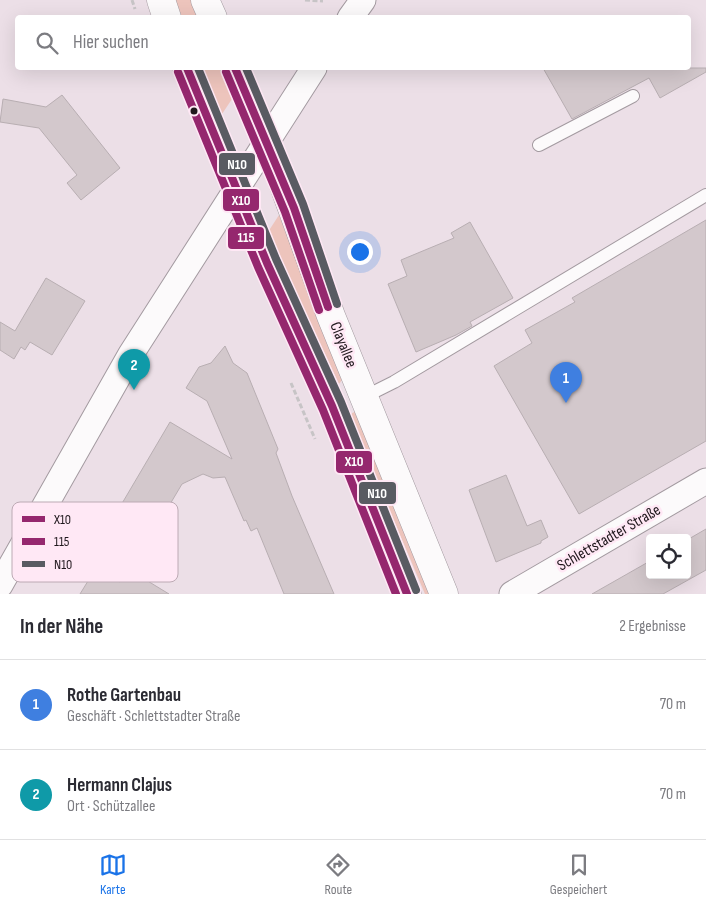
<!DOCTYPE html>
<html lang="de">
<meta charset="utf-8">
<style>
:root{--surface:#fff;--page:#f2f2f3;--text:#2b2b33;--muted:#7c7c81;--line:#e1e1e2;--accent:#1a73e8}
body{margin:0;font-family:"Sofia Sans Condensed",sans-serif;background:var(--page);color:var(--text)}
.controls{position:absolute;right:15px;bottom:15px;display:grid;overflow:hidden;border-radius:5px;box-shadow:0 5px 20px #0002}
.controls button{width:45px;height:45px;display:grid;place-items:center;padding:0;border:0;border-bottom:1px solid var(--line);background:var(--surface);color:var(--text);font:25px sans-serif}
.you{position:absolute;left:359px;top:251px;width:18px;height:18px;margin:-12px;border:4px solid #fff;border-radius:50%;background:#1a73e8;box-shadow:0 0 0 8px #1a73e833}
.badge{display:grid;place-items:center;width:32px;height:32px;border-radius:50%;background:var(--accent);color:#fff;font-size:16px;font-weight:700}
.pin{position:absolute;translate:-50% -41px;filter:drop-shadow(0 1px 2px #0008)}
.pin::after{content:'';position:absolute;top:26px;width:18px;height:15px;background:inherit;clip-path:polygon(0 0,100% 0,50% 100%)}
.list{margin:0;padding:0;list-style:none}
h2{display:flex;justify-content:space-between;align-items:center;height:65px;margin:0;padding:0 20px;font-size:21px}
h2 small{font-size:16px;font-weight:400;color:var(--muted)}
.list li{display:grid;grid-template-columns:32px 1fr auto;gap:15px;align-items:center;box-sizing:border-box;height:90px;padding:0 20px;border-top:1px solid var(--line)}
.list b{display:block;font-size:19px;white-space:nowrap}
.list p{margin:0;font-size:16px;white-space:nowrap;color:var(--muted)}
.list em{font-size:16px;font-style:normal;color:var(--muted)}
.icon{flex:none;width:28px;height:28px;fill:none;stroke:currentColor;stroke-width:2;stroke-linecap:round;stroke-linejoin:round}
.map{position:relative;flex:none;width:706px;height:594px;overflow:hidden}
.search{position:absolute;background:var(--surface);box-shadow:0 5px 20px #0002;left:15px;right:15px;top:15px;height:55px;display:flex;align-items:center;gap:12px;box-sizing:border-box;padding:0 18px;border-radius:5px;color:var(--muted);font-size:19px}
.sheet{height:245px;background:var(--surface)}
nav{display:flex;justify-content:space-around;align-items:center;box-sizing:border-box;height:70px;border-top:1px solid var(--line);background:var(--surface);font-size:14px;color:var(--muted)}
nav a{display:grid;justify-items:center;gap:2px}
nav .on{color:var(--accent)}
.map>svg:first-child{display:block}
.green{fill:#edc4bc}
.building{fill:#d3c8cc;stroke:#b8aeb2}
.lines{fill:none;stroke-linecap:round;stroke-linejoin:round}
.service-casing{stroke:#a39aa0;stroke-width:14}
.minor-casing{stroke:#a39aa0;stroke-width:27}
.secondary-casing{stroke:#a39aa0;stroke-width:29}
.path{stroke:#c7c4c6;stroke-width:3;stroke-dasharray:5 2.5;stroke-linecap:butt}
.service{stroke:#fcfafb;stroke-width:12}
.minor{stroke:#fcfafb;stroke-width:25}
.secondary{stroke:#fcfafb;stroke-width:28}
.bus-1-casing{stroke:#ffe8f5;stroke-width:11}
.bus-2-casing{stroke:#ffe8f5;stroke-width:11}
.bus-3-casing{stroke:#ffe8f5;stroke-width:11}
.bus-1{stroke:#95276e;stroke-width:8}
.bus-2{stroke:#95276e;stroke-width:8}
.bus-3{stroke:#595b62;stroke-width:8}
.bus-dot{fill:#20181d;stroke:#ffe8f5;stroke-width:2}
.labels{text-anchor:middle;dominant-baseline:central;stroke-width:5;stroke-linejoin:round;paint-order:stroke}
.street-label{font-size:16px;fill:#20181d;stroke:#ffe8f5}
.key{fill:#ffe8f5;stroke:#bcaab4;stroke-width:1}
.key-label{font-size:14px;fill:#20181d}
.line-badge{stroke:#ffe8f5;stroke-width:2}
.badge-label{font-size:14px;text-anchor:middle;font-weight:bold;fill:#fff}
</style>
<div class="map">
<svg width="706" height="594" viewBox="0 0 706 594">
<rect width="100%" height="100%" fill="#ecdfe7"/>
<!-- green -->
<path class="green" d="M174 0H191L198 17H181Z
M201 68H219L232 99 220 117Z
M279 215 342 380 339 384 268 232Z
M355 412 431 594H425L350 417 352 413Z"/>
<!-- building -->
<path class="building" d="M543 68H706V72L660 98 649 78 572 119Z
M62 95 120 168 81 200 67 183 77 175 39 128 0 122 3 99 46 107Z
M706 220V441L579 514 494 366 532 343 525 330 575 302 572 298Z
M470 222 513 298 470 322 472 326 456 335 416 352 388 284 407 276 401 260 454 238 451 233Z
M46 278 85 301 52 355 30 342 25 350 21 347 14 359 0 350V322L15 331Z
M225 346 233 363 247 373 278 449 276 453 292 496 334 594H284L257 528 251 531 246 520 244 521 225 477 213 478 203 474 182 484 163 516 154 511 142 533 114 517 170 422 232 459 207 401 186 388 199 367 211 363Z
M506 475 527 526 541 520 548 537 541 541V543L496 562 469 490Z
M706 529V570L663 594H592L650 561V575H687V540Z
M96 568 120 582 128 569 169 594H80Z"/>
<g class="lines">
<!-- service casing -->
<g class="service-casing">
<path id="service" d="M539 145 633 96
M364 397 394 382 706 195"/>
</g>
<!-- minor casing -->
<g class="minor-casing">
<path id="minor" d="M350 18 363 0
M0 585 131 354 314 68
M512 594 706 481"/>
</g>
<!-- secondary casing -->
<g class="secondary-casing">
<path id="secondary" d="M161 0 167 18
M205 0 213 18
M187 68 267 263 332 406 407 594
M235 68 276 164 331 316 444 594"/>
</g>
<!-- path -->
<path class="path" d="M132 0 135 9
M305 0 323 1
M291 383 315 439"/>
<!-- service -->
<use href="#service" class="service"/>
<!-- minor -->
<use href="#minor" class="minor"/>
<!-- secondary -->
<use href="#secondary" class="secondary"/>
<!-- bus-1 casing -->
<g class="bus-1-casing">
<path id="bus-1" d="M187 68 267 263 332 406 407 594
M235 68 294 208 328 307"/>
</g>
<!-- bus-2 casing -->
<g class="bus-2-casing">
<path id="bus-2" d="M178 72 258 267 323 410 396 594
M226 72 285 212 319 310"/>
</g>
<!-- bus-3 casing -->
<g class="bus-3-casing">
<path id="bus-3" d="M198 68 276 259 341 402 416 590
M246 68 303 204 337 304"/>
</g>
<!-- bus-1 -->
<use href="#bus-1" class="bus-1"/>
<!-- bus-2 -->
<use href="#bus-2" class="bus-2"/>
<!-- bus-3 -->
<use href="#bus-3" class="bus-3"/>
</g>
<!-- markers -->
<circle class="bus-dot" cx="194" cy="111" r="4.5"/>
<g class="labels">
<!-- street labels -->
<g class="street-label">
<text transform="translate(343 345) rotate(68)">Clayallee</text>
<text transform="translate(609 538) rotate(-30)">Schlettstadter Straße</text>
</g>
</g>
<!-- legend -->
<rect x="12" y="502" width="166" height="80" rx="8" class="key"/>
<rect x="22" y="516" width="23" height="6" fill="#95276e"/>
<rect x="22" y="538" width="23" height="7" fill="#95276e"/>
<rect x="22" y="561" width="23" height="6" fill="#595b62"/>
<g class="key-label">
<text x="54" y="524">X10</text>
<text x="54" y="546">115</text>
<text x="54" y="569">N10</text>
</g>
<g class="line-badge">
<rect x="218" y="152" width="38" height="24" rx="5" fill="#595b62"/>
<rect x="222" y="188" width="38" height="24" rx="5" fill="#95276e"/>
<rect x="227" y="226" width="38" height="24" rx="5" fill="#95276e"/>
<rect x="335" y="450" width="38" height="24" rx="5" fill="#95276e"/>
<rect x="358" y="481" width="39" height="24" rx="5" fill="#595b62"/>
</g>
<g class="badge-label">
<text x="237" y="169">N10</text>
<text x="241" y="205">X10</text>
<text x="246" y="242">115</text>
<text x="354" y="466">X10</text>
<text x="377" y="498">N10</text>
</g>
</svg>
<div class="controls">
<button><svg class="icon" aria-label="locate" viewBox="0 0 24 24"><circle cx="12" cy="12" r="6"/><path d="M12 2v4M12 18v4M2 12h4M18 12h4"/></svg></button>
</div>
<div class="you"></div>
<div class="pin badge" style="left:566px;top:403px;background:#3f7fe0">1</div>
<div class="pin badge" style="left:134px;top:390px;background:#0f9aa8">2</div>
<div class="search"><svg class="icon" aria-label="search" viewBox="0 0 24 24"><circle cx="10" cy="10" r="6"/><path d="M15 15l6 6"/></svg>Hier suchen</div>
</div>
<section class="sheet">
<h2>In der Nähe<small>2 Ergebnisse</small></h2>
<ul class="list">
<li><span class="badge" style="background:#3f7fe0">1</span><div><b>Rothe Gartenbau</b><p>Geschäft · Schlettstadter Straße</p></div><em>70 m</em></li>
<li><span class="badge" style="background:#0f9aa8">2</span><div><b>Hermann Clajus</b><p>Ort · Schützallee</p></div><em>70 m</em></li>
</ul>
</section>
<nav>
<a class="on"><svg class="icon" aria-label="map" viewBox="0 0 24 24"><path d="M3 6l6-2 6 2 6-2v14l-6 2-6-2-6 2zM9 4v14M15 6v14"/></svg>Karte</a>
<a><svg class="icon" aria-label="directions" viewBox="0 0 24 24"><path d="M12 3l9 9-9 9-9-9zM9 14v-3h6M13 9l2 2-2 2"/></svg>Route</a>
<a><svg class="icon" aria-label="saved" viewBox="0 0 24 24"><path d="M7 4h10v16l-5-4-5 4z"/></svg>Gespeichert</a>
</nav>
